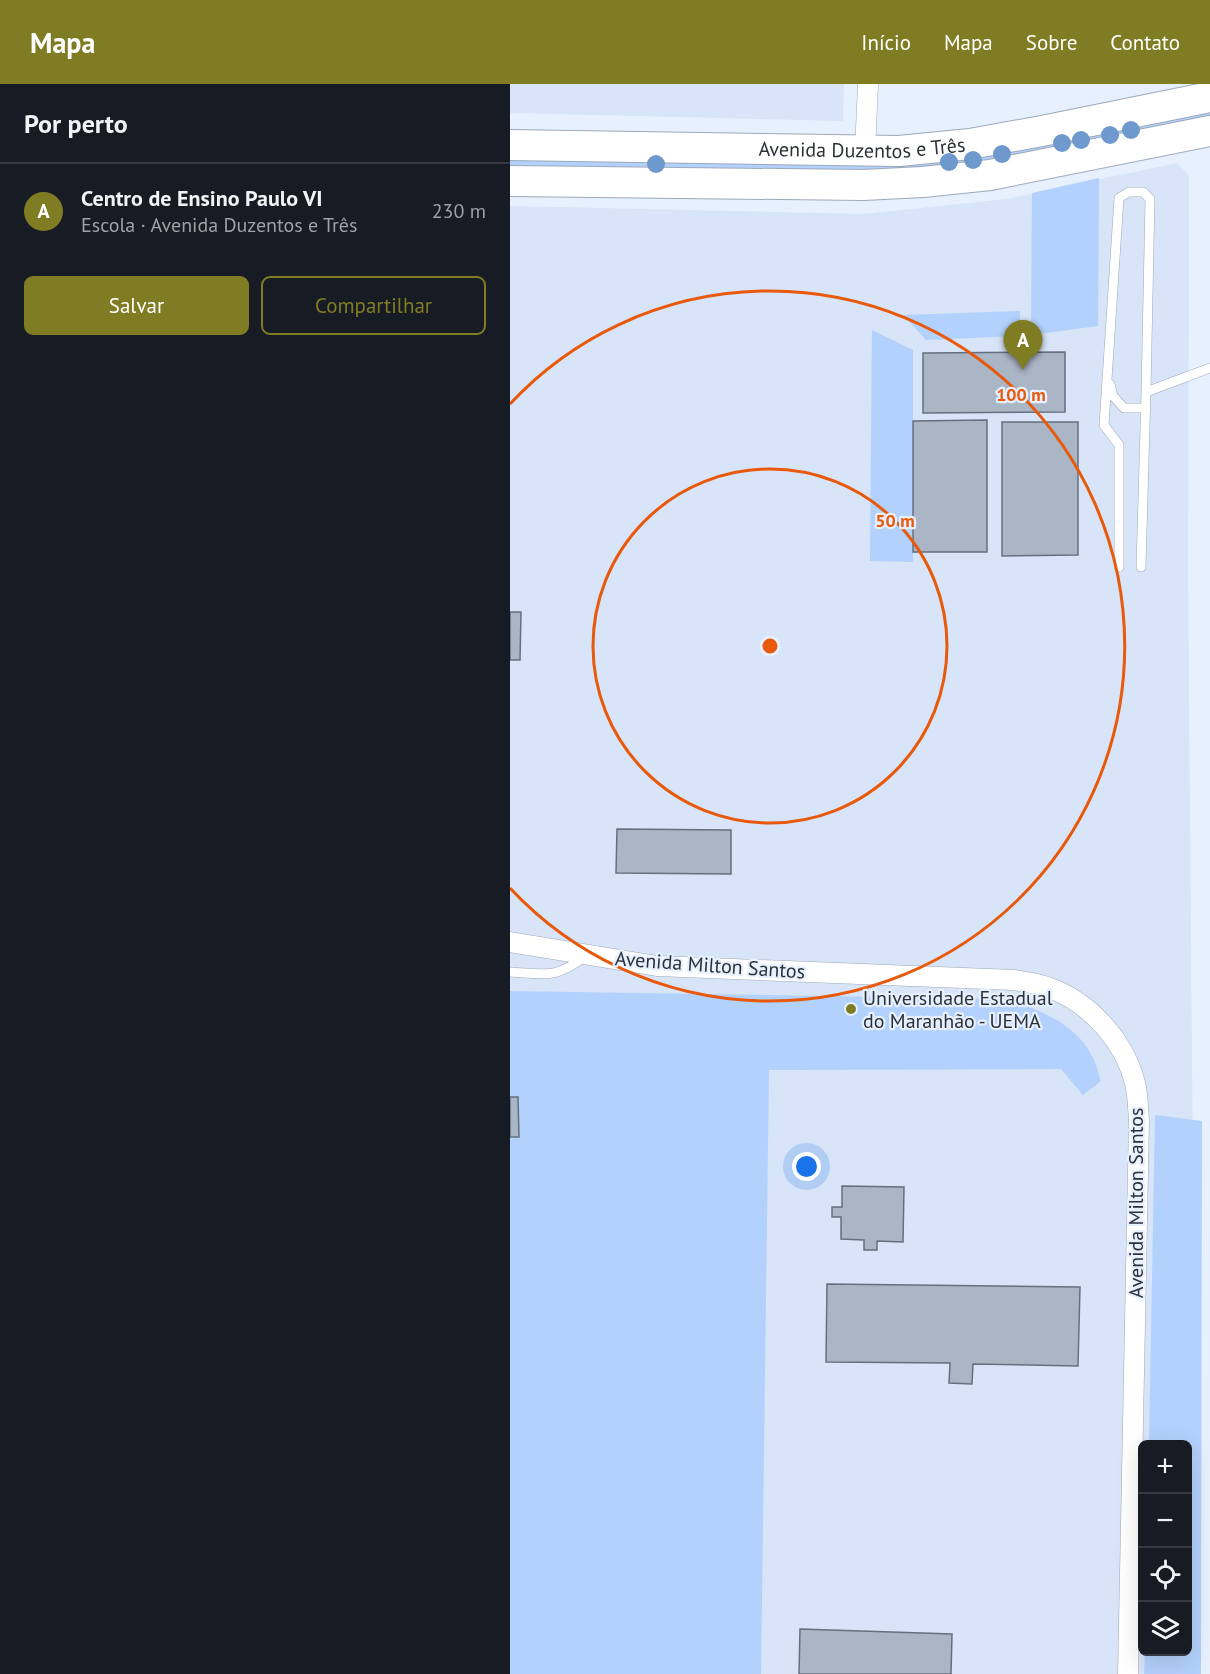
<!DOCTYPE html>
<html lang="pt">
<meta charset="utf-8">
<style>
:root{--surface:#171b24;--page:#20242c;--text:#f1f3f6;--muted:#9ea1a6;--line:#363941;--accent:#807c23}
body{margin:0;font-family:"PT Sans",sans-serif;background:var(--page);color:var(--text)}
.controls{position:absolute;right:18px;bottom:18px;display:grid;overflow:hidden;border-radius:9px;box-shadow:0 6px 24px #0002}
.controls button{width:54px;height:54px;display:grid;place-items:center;padding:0;border:0;border-bottom:2px solid var(--line);background:var(--surface);color:var(--text);font:30px sans-serif}
.you{position:absolute;left:297px;top:1083px;width:21px;height:21px;margin:-15px;border:4px solid #fff;border-radius:50%;background:#1a73e8;box-shadow:0 0 0 9px #1a73e833}
.badge{display:grid;place-items:center;width:39px;height:39px;border-radius:50%;background:var(--accent);color:#fff;font-size:20px;font-weight:700}
.pin{position:absolute;translate:-50% -50px;filter:drop-shadow(0 2px 3px #0008)}
.pin::after{content:'';position:absolute;top:32px;width:21px;height:18px;background:inherit;clip-path:polygon(0 0,100% 0,50% 100%)}
.list{margin:0;padding:0;list-style:none}
h2{display:flex;justify-content:space-between;align-items:center;height:78px;margin:0;padding:0 24px;font-size:26px}
h2 small{font-size:20px;font-weight:400;color:var(--muted)}
.list li{display:grid;grid-template-columns:39px 1fr auto;gap:18px;align-items:center;box-sizing:border-box;height:96px;padding:0 24px;border-top:2px solid var(--line)}
.list b{display:block;font-size:22px;white-space:nowrap}
.list p{margin:0;font-size:20px;white-space:nowrap;color:var(--muted)}
.list em{font-size:20px;font-style:normal;color:var(--muted)}
.actions{display:flex;gap:12px;padding:18px 24px}
.actions a{flex:1;padding:14px 0;border:2px solid var(--accent);border-radius:9px;text-align:center;font-size:21px;color:var(--accent)}
.actions .main{background:var(--accent);color:#fff}
.icon{flex:none;width:33px;height:33px;fill:none;stroke:currentColor;stroke-width:2;stroke-linecap:round;stroke-linejoin:round}
.map{position:relative;flex:none;width:700px;height:1590px;overflow:hidden}
header{display:flex;align-items:center;gap:36px;box-sizing:border-box;height:84px;padding:0 30px;background:var(--accent);color:#fff}
header strong{font-size:28px}
nav{display:flex;gap:33px;margin-inline-start:auto;font-size:21px}
main{display:flex}
aside{flex:1;background:var(--surface)}
.map>svg:first-child{display:block}
.built{fill:#d8e4f7;fill-rule:evenodd}
.green{fill:#b2d1fc}
.building{fill:#aab5c6;stroke:#65707f;stroke-width:1.5}
.lines{fill:none;stroke-linecap:round;stroke-linejoin:round}
.service-casing{stroke:#9da9b9;stroke-width:10}
.minor-casing{stroke:#9da9b9;stroke-width:21}
.primary-casing{stroke:#9da9b9;stroke-width:32}
.service{stroke:#fff;stroke-width:9}
.minor{stroke:#fff;stroke-width:20}
.primary{stroke:#fff;stroke-width:30}
.tree{fill:#6e99cc}
.ring{fill:none;stroke:#e8590c;stroke-width:3}
.poi-dot{fill:#807c23;stroke:#e6f0fe;stroke-width:2}
.labels{text-anchor:middle;dominant-baseline:central;stroke-width:4.5;stroke-linejoin:round;paint-order:stroke}
.street-label{font-size:20px;fill:#2c3037;stroke:#e6f0fe}
.poi-label{font-size:20px;fill:#2c3037;stroke:#e6f0fe;text-anchor:start}
.centre{fill:#e8590c;stroke:#e6f0fe;stroke-width:3}
.ring-label{font-size:18px;text-anchor:middle;font-weight:bold;fill:#e8590c;stroke:#e6f0fe;stroke-width:4.5;stroke-linejoin:round;paint-order:stroke}
</style>
<header>
<strong>Mapa</strong>
<nav><a>Início</a><a>Mapa</a><a>Sobre</a><a>Contato</a></nav>
</header>
<main>
<aside>
<h2>Por perto<small></small></h2>
<ul class="list">
<li><span class="badge">A</span><div><b>Centro de Ensino Paulo VI</b><p>Escola · Avenida Duzentos e Três</p></div><em>230 m</em></li>
</ul>
<div class="actions"><a class="main">Salvar</a><a>Compartilhar</a></div>
</aside>
<div class="map">
<svg width="700" height="1590" viewBox="0 0 700 1590">
<rect width="100%" height="100%" fill="#e6f0fe"/>
<!-- built -->
<path class="built" d="M0 0H334L333 37 0 29Z
M667 79 679 91 678 489 687 1590H0V122L353 130 497 115ZM632 1360H678V1568H632Z"/>
<!-- green -->
<path class="green" d="M700 27V34L480 78 355 88 0 84V75L262 78Z
M589 94 588 242 521 251 522 109Z
M510 227V252L416 256 393 231Z
M362 246 403 266V478L360 477Z
M0 907 499 915C531 927 567 940 583 974 587 981 588 990 591 997L573 1011 551 985 259 986 251 1590H0Z
M645 1031 692 1037 691 1590H634L635 1568H678V1360H639Z"/>
<!-- building -->
<path class="building" d="M555 268V328L413 329V269Z
M477 336V468H403V337Z
M492 338H568V471L492 472Z
M0 528H11L10 576H0Z
M107 745 221 746V790L106 789Z
M0 1013H8L9 1053H0Z
M332 1102 394 1103 393 1158 367 1157V1166H354V1156L331 1155V1133H322V1123H332Z
M317 1200 570 1203 568 1282 463 1280 462 1300 439 1299 440 1279 316 1278Z
M290 1545 442 1550 441 1590H289Z"/>
<g class="lines">
<!-- service casing -->
<g class="service-casing">
<path id="service" d="M600 300 603 312 614 324H635
M609 483V361L594 341 609 114 619 108H633L640 115 636 308 700 284
M631 483 636 308
M0 888C37 890 45 895 76 872"/>
</g>
<!-- minor casing -->
<g class="minor-casing">
<path id="minor" d="M355 68 358 0
M0 858 147 882 504 896C518 898 532 900 545 906 583 922 615 959 625 999 628 1011 628 1024 629 1037L618 1590"/>
</g>
<!-- primary casing -->
<g class="primary-casing">
<g id="primary">
<path id="s1" d="M0 61 389 67 460 60 532 47 700 13"/>
<path d="M0 97 353 101 413 98 480 91 700 47"/>
</g>
</g>
<!-- service -->
<use href="#service" class="service"/>
<!-- minor -->
<use href="#minor" class="minor"/>
<!-- primary -->
<use href="#primary" class="primary"/>
</g>
<!-- trees -->
<g class="tree">
<circle cx="621" cy="46" r="9"/>
<circle cx="600" cy="51" r="9"/>
<circle cx="571" cy="56" r="9"/>
<circle cx="552" cy="59" r="9"/>
<circle cx="492" cy="70" r="9"/>
<circle cx="463" cy="76" r="9"/>
<circle cx="439" cy="78" r="9"/>
<circle cx="146" cy="80" r="9"/>
</g>
<!-- distance rings -->
<g class="ring">
<circle cx="260" cy="562" r="177"/>
<path d="M0 320A355 355 0 1 1 0 804"/>
</g>
<!-- markers -->
<circle class="poi-dot" cx="341" cy="925" r="6"/>
<g class="labels">
<!-- street labels -->
<g class="street-label">
<text stroke="none"><textPath href="#s1" startOffset="352">Avenida Duzentos e Três</textPath></text>
<text transform="translate(200 881) rotate(4)">Avenida Milton Santos</text>
<text transform="translate(626 1119) rotate(-90)">Avenida Milton Santos</text>
</g>
<!-- poi labels -->
<g class="poi-label">
<text x="353" y="914">Universidade Estadual<tspan x="353" dy="23">do Maranhão - UEMA</tspan></text>
</g>
</g>
<circle cx="260" cy="562" r="9" class="centre"/>
<g class="ring-label">
<text x="511" y="317">100 m</text>
<text x="385" y="443">50 m</text>
</g>
</svg>
<div class="controls">
<button>+</button>
<button>−</button>
<button><svg class="icon" aria-label="locate" viewBox="0 0 24 24"><circle cx="12" cy="12" r="6"/><path d="M12 2v4M12 18v4M2 12h4M18 12h4"/></svg></button>
<button><svg class="icon" aria-label="layers" viewBox="0 0 24 24"><path d="M12 4l9 5-9 5-9-5zM3 14l9 5 9-5"/></svg></button>
</div>
<div class="you"></div>
<div class="pin badge" style="left:513px;top:286px">A</div>
</div>
</main>
